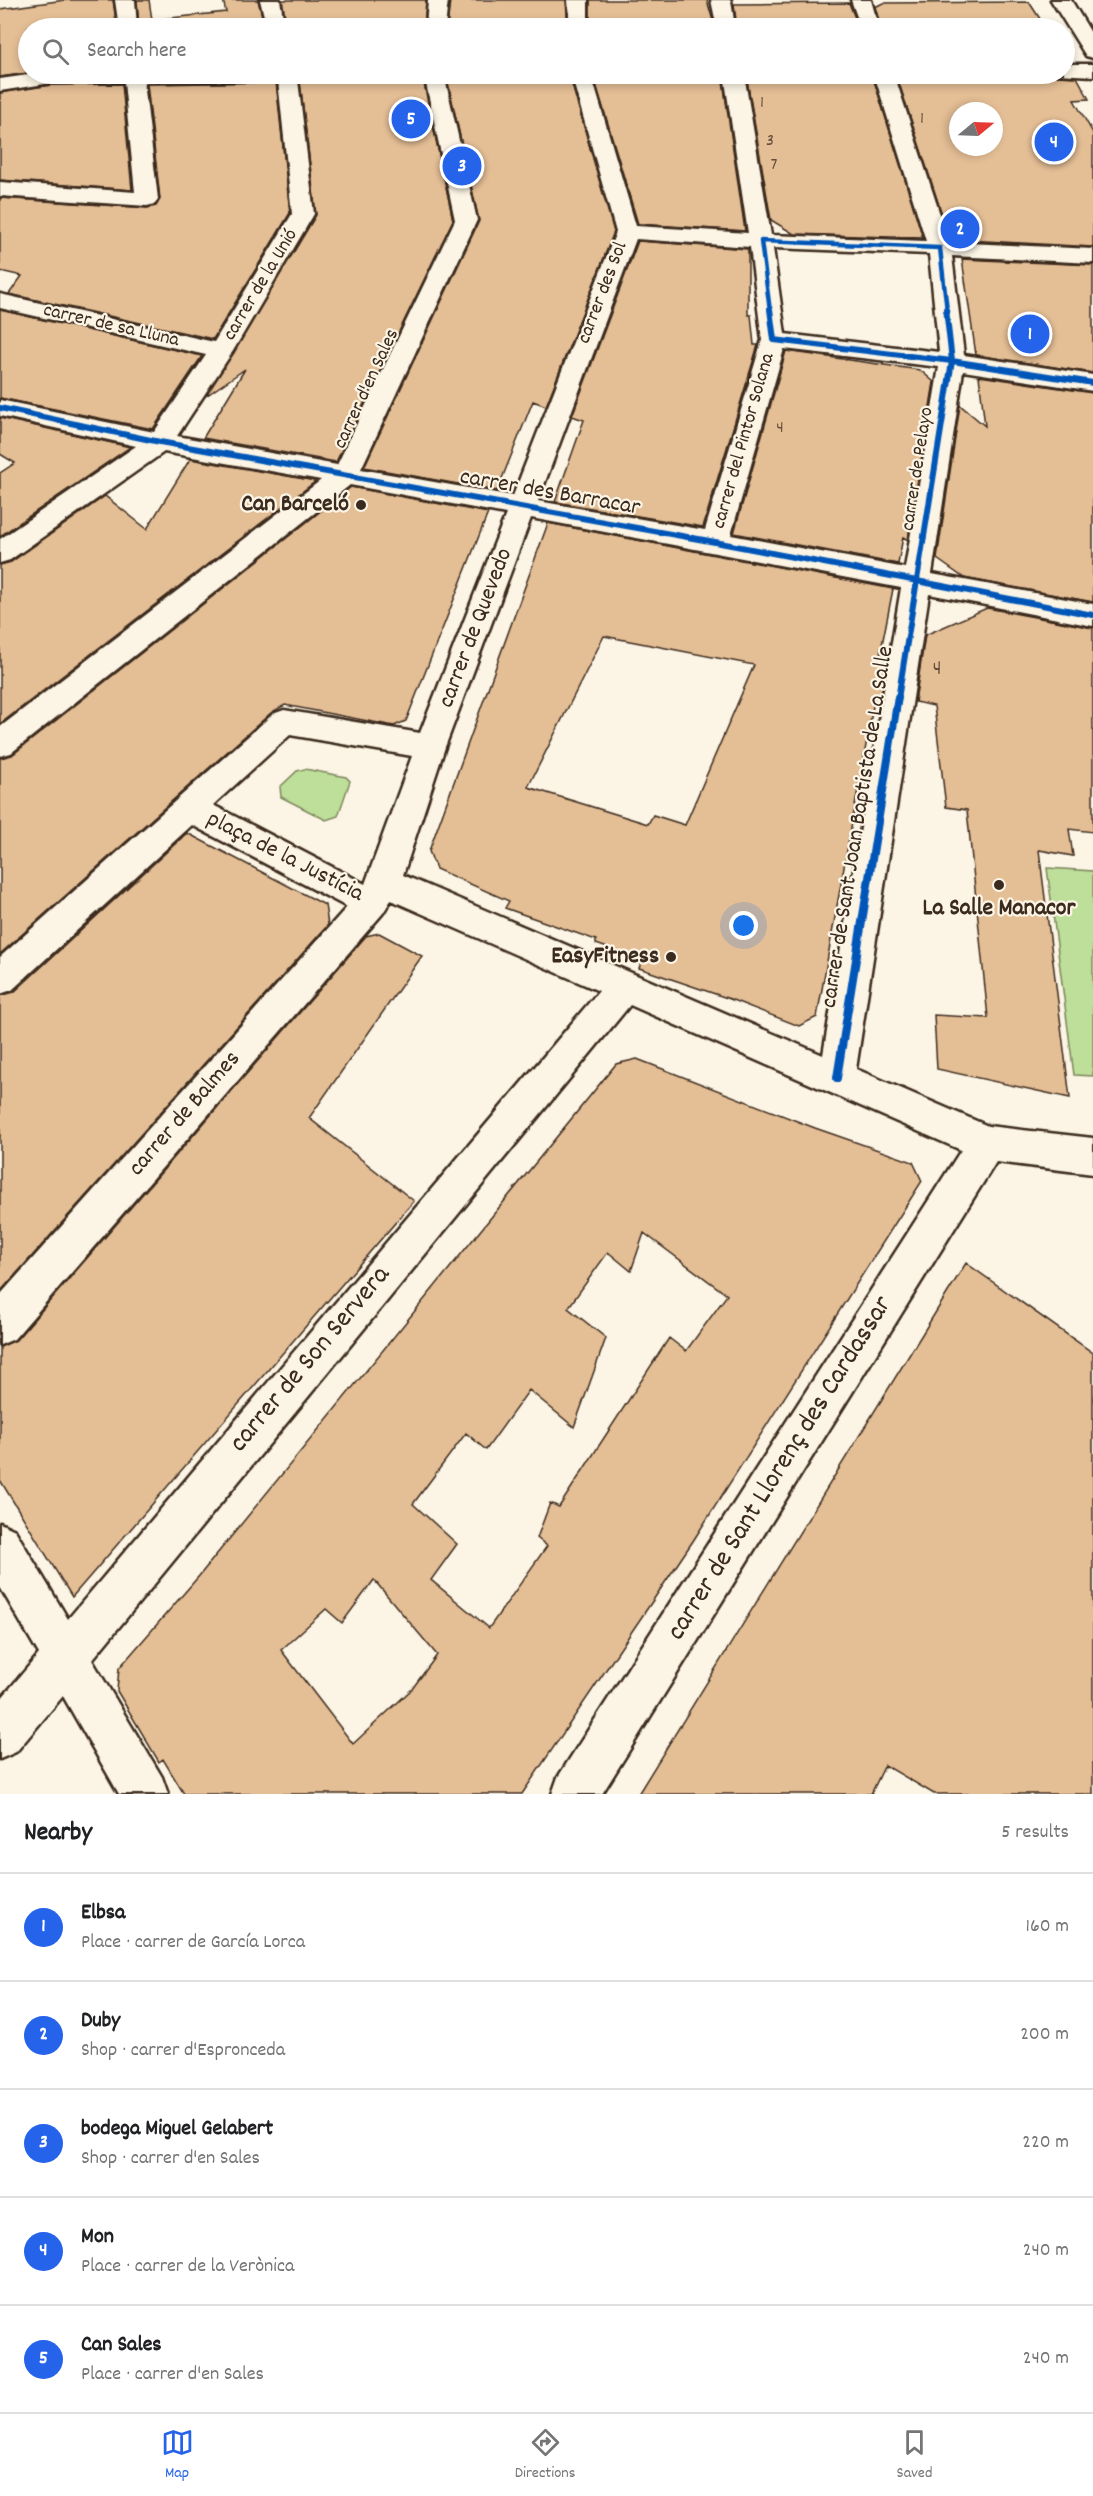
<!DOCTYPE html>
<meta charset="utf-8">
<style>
:root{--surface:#fff;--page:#f2f2f2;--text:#202124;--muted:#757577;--line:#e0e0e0;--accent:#2563eb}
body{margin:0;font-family:Dekko,sans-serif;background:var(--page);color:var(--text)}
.compass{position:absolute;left:949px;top:102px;width:54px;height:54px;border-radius:50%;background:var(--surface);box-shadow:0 3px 9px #0003;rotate:71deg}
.you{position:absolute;left:744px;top:926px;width:21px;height:21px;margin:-15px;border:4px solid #fff;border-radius:50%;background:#1a73e8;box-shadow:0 0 0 9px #1a73e833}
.badge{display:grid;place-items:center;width:39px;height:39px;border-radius:50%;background:var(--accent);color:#fff;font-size:20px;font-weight:700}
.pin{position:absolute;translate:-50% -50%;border:3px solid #fff;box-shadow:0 2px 6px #0006}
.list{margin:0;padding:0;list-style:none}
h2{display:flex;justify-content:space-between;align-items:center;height:78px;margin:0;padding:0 24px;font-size:26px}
h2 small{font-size:20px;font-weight:400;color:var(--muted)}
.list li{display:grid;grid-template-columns:39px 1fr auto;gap:18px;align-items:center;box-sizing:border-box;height:108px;padding:0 24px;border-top:2px solid var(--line)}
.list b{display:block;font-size:22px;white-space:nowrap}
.list p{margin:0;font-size:20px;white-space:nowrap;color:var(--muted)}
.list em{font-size:20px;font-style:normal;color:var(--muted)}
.icon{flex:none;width:33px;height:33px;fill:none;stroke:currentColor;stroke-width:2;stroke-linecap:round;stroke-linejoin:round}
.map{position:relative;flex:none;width:1093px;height:1794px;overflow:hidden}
.search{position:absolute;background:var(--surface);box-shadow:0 3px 9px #0003;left:18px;right:18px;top:18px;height:66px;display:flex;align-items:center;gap:15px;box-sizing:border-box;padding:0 21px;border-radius:33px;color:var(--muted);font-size:22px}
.sheet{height:618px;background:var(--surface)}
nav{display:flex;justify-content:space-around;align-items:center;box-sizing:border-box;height:84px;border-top:2px solid var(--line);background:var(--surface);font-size:16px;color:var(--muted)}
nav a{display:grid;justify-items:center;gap:3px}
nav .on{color:var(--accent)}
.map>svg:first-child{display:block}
.green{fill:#bddf99;stroke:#7c845c;stroke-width:1.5}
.building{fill:#e4be95;stroke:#3b2a1e;stroke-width:1.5;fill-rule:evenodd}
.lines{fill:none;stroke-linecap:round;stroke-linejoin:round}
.street-casing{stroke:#3b2a1e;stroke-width:5}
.secondary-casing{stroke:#3b2a1e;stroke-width:5}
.street{fill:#fcf5e5;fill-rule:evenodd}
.secondary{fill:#fcf5e5;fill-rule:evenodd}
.cycleway-far2-casing{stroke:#fcf5e5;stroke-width:7}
.cycleway-far1-casing{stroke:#fcf5e5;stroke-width:9}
.cycleway-casing{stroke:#fcf5e5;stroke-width:11}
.cycleway-far2{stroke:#0057b8;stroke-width:4.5}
.cycleway-far1{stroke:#0057b8;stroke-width:6}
.cycleway{stroke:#0057b8;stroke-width:8}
.poi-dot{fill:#3b2a1e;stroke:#fcf5e5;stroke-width:2}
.labels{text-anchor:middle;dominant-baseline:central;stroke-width:4.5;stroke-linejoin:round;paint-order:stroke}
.far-number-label{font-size:18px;fill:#654f3c}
.far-street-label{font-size:20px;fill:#3b2a1e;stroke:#fcf5e5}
.number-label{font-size:21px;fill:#654f3c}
.street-label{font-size:24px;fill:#3b2a1e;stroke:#fcf5e5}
.poi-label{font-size:24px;font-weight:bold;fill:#3b2a1e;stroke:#fcf5e5;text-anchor:end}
.near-street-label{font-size:28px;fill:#3b2a1e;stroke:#fcf5e5}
</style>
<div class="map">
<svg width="1093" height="1794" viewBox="0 0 1093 1794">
<rect width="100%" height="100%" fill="#fcf5e5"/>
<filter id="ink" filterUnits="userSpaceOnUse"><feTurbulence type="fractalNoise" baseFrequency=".0167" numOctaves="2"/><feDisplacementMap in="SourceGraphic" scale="12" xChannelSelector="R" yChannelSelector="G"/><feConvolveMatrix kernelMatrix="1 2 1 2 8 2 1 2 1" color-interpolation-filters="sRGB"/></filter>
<g filter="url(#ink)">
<!-- green -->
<path class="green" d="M305 769 346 777 350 781 338 816 326 820 281 797 280 787 297 771Z
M1047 868 1093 871V1076L1074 1075Z"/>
<!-- building -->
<path class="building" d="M65 0H113L117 28H28V73L0 77V9Z
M137 0H149L152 20 226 12 223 0H258L265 28H139Z
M282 0H426L424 28H287Z
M450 0H566L568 28H447Z
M590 0H707L715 28H590Z
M1029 2 1046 28H881L875 7 883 3Z
M849 3 859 28H737L734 4Z
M318 74H422L453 220 336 462 203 438 245 369 206 396 316 215 300 82 313 80Z
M446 74H569L614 232 546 406 533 401 497 491 364 467 479 221Z
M593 74H722L745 231 638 224Z
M746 74H872L923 238 794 234 771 220Z
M896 74H1055L1057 76 1077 77 1089 99 1074 100 1093 133V247L950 239ZM958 111H994V147H958Z
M276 82 290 213 213 339 9 294 22 276 0 271V198L147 208 156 206 160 199 147 84Z
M122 84 132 190 0 180V93L51 85Z
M638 241 748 249V315H751L754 345H758L703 527 555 502 584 420 572 416Z
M962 259 1093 265V373L976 355Z
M0 310 202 356 153 429 0 398Z
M786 351 920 370 934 382 908 540 903 537 898 564 734 533Z
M979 376 1093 393V602L964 578 937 559 960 405 985 426Z
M0 418 130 447 0 536V473L15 463 0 454Z
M190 459 316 481 0 724V565L11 562 105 496 147 529Z
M351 487 488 513 406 721 394 726 285 705 272 712 0 954V758L12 755Z
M548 523 893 589 880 655 888 652 881 696 875 695 817 1017 799 1026 730 999 639 968 642 960 596 944V940L505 908 509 901 436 869 429 851ZM604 636 754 665 685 825 653 815 648 824 528 787Z
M987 608 1093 628V832L1069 829 1073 856 1039 850 1070 1098 937 1069 934 1015 988 1018 967 810 946 807 934 706 915 702 925 635Z
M187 833 325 905 328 925 0 1292V996L14 992Z
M379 933 422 956 309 1118 414 1201 72 1597 0 1480V1347L16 1340 366 936Z
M637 1059 815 1128 913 1162 922 1181 693 1541 522 1794H184L163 1759 159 1762 117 1691 119 1668 199 1576 616 1064ZM644 1233 727 1295 686 1351 669 1338 559 1507 550 1503 537 1538 547 1546 489 1628 431 1580 457 1544 413 1504 466 1433 486 1450 529 1390 574 1427 606 1338 568 1308 608 1252 631 1271ZM374 1580 437 1655 412 1689 353 1744 281 1650 326 1609 342 1623Z
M966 1263 1093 1353V1794H934L885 1765 871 1794H638Z"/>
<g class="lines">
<!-- street casing -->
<g class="street-casing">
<path id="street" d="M115 0H135L137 28H119Z
M260 0H280L285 28H267Z
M428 0H448L445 28H426Z
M568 0H588V28H570Z
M711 0H731L735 28H717Z
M851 0H871L879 28H861Z
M1064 64H1093V76L1057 74H1064Z
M35 74H316L313 78 298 80 314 214 233 351 177 436 337 465 455 220 424 74H444L477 220 361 469 513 496 616 232 571 74H591L636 226 748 233 724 74H744L771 235 926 241 874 74H894L949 242 1093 249V263L952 256 964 355 1093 375V391L963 371 932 574 1093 604V626L929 594 856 1069 988 1126 1093 1138V1174L996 1162 602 1794H552L558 1777 961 1150 630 1005 92 1660 162 1777 168 1794H119L63 1696 16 1752 0 1759V1700L39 1654 0 1587V1523L15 1530 68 1619 599 991 391 900 383 913 14 1339 0 1345V1295L347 907 192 825 12 990 0 994V957L273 714 284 710 420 733 506 514 350 485 11 753 0 756V727L321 480 164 452 10 560 0 563V539L136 446 0 416V400L154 432 206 355 0 308V294L214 342 292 214 278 80 144 82 158 199 155 204 147 206 0 196V182L135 192 124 82 51 83 0 91V79ZM636 239 750 247 762 340 705 530 538 501ZM773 248 929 254 939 352 785 334ZM784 349 939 367 905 568 731 535ZM531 518 901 588 823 1055 403 875 445 747ZM290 735 412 756 365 884 213 805Z"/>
</g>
<!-- secondary casing -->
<g class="secondary-casing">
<path id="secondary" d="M1051 0H1071L1093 36V58L1086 56Z"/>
</g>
<!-- street -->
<use href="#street" class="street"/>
<!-- secondary -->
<use href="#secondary" class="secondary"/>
<!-- cycleway-far2 casing -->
<g class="cycleway-far2-casing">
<path id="cycleway-far2" d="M770 311 761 241 940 248 947 311"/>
</g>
<!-- cycleway-far1 casing -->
<g class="cycleway-far1-casing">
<path id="cycleway-far1" d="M770 309 774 340 952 361
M946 309 952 361
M952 361 1093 383
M0 408 160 442 715 542 1093 615
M898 699 952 361"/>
</g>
<!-- cycleway casing -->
<g class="cycleway-casing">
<path id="cycleway" d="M837 1078 898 697"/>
</g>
<!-- cycleway-far2 -->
<use href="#cycleway-far2" class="cycleway-far2"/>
<!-- cycleway-far1 -->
<use href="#cycleway-far1" class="cycleway-far1"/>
<!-- cycleway -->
<use href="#cycleway" class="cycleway"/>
</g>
</g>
<!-- markers -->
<g class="poi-dot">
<circle cx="361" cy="505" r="6"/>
<circle cx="999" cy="885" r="6"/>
<circle cx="671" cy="957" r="6"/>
</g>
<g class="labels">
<!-- far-number labels -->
<g class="far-number-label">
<text x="762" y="103">1</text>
<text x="922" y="119">1</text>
<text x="770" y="141">3</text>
<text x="774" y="165">7</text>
<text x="780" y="428">4</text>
</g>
<!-- far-street labels -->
<g class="far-street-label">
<text transform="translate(261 285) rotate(-59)">carrer de la Unió</text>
<text transform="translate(603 293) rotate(-69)">carrer des Sol</text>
<text transform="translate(111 326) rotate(13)">carrer de sa Lluna</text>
<text transform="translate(367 389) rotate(-65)">carrer d'en Sales</text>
<text transform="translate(744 441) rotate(-74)">carrer del Pintor Solana</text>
<text transform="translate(918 469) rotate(-81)">carrer de Pelayo</text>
</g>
<!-- number labels -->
<g class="number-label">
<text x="937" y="670">4</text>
</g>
<!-- street labels -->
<g class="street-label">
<text transform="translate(550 493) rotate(10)">carrer des Barracar</text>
<text transform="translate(476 628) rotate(-69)">carrer de Quevedo</text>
<text transform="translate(858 827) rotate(-81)">carrer de Sant Joan Baptista de La Salle</text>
<text transform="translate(285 857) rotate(27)">plaça de la Justícia</text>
<text transform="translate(185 1114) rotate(-49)">carrer de Balmes</text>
</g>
<!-- poi labels -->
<g class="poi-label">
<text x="349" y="505">Can Barceló</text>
<text x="999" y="909" text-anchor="middle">La Salle Manacor</text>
<text x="659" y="957">EasyFitness</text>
</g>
<!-- near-street labels -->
<g class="near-street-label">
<text transform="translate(311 1360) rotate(-50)">carrer de Son Servera</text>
<text transform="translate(781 1469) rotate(-58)">carrer de Sant Llorenç des Cardassar</text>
</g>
</g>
</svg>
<svg class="compass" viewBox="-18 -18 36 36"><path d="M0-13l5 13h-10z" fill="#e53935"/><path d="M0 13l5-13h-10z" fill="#757577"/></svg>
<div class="you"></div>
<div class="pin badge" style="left:1030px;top:334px">1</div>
<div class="pin badge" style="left:960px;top:229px">2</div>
<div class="pin badge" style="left:462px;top:166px">3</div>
<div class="pin badge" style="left:1054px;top:142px">4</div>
<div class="pin badge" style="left:411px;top:119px">5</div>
<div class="search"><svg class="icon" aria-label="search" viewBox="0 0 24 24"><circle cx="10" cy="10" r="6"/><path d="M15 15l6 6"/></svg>Search here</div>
</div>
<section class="sheet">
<h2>Nearby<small>5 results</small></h2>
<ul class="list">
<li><span class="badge">1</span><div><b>Elbsa</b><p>Place · carrer de García Lorca</p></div><em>160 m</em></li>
<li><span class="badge">2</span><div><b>Duby</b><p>Shop · carrer d'Espronceda</p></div><em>200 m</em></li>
<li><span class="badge">3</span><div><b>bodega Miguel Gelabert</b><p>Shop · carrer d'en Sales</p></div><em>220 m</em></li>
<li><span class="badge">4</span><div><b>Mon</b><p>Place · carrer de la Verònica</p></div><em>240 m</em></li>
<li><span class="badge">5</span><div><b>Can Sales</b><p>Place · carrer d'en Sales</p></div><em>240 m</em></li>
</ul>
</section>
<nav>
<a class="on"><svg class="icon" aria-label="map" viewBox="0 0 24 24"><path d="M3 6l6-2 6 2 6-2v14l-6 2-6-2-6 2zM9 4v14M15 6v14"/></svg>Map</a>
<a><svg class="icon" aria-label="directions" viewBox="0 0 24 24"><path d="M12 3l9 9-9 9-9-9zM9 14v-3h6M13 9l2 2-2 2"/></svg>Directions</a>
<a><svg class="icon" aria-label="saved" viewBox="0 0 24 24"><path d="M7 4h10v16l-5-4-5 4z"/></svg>Saved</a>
</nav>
